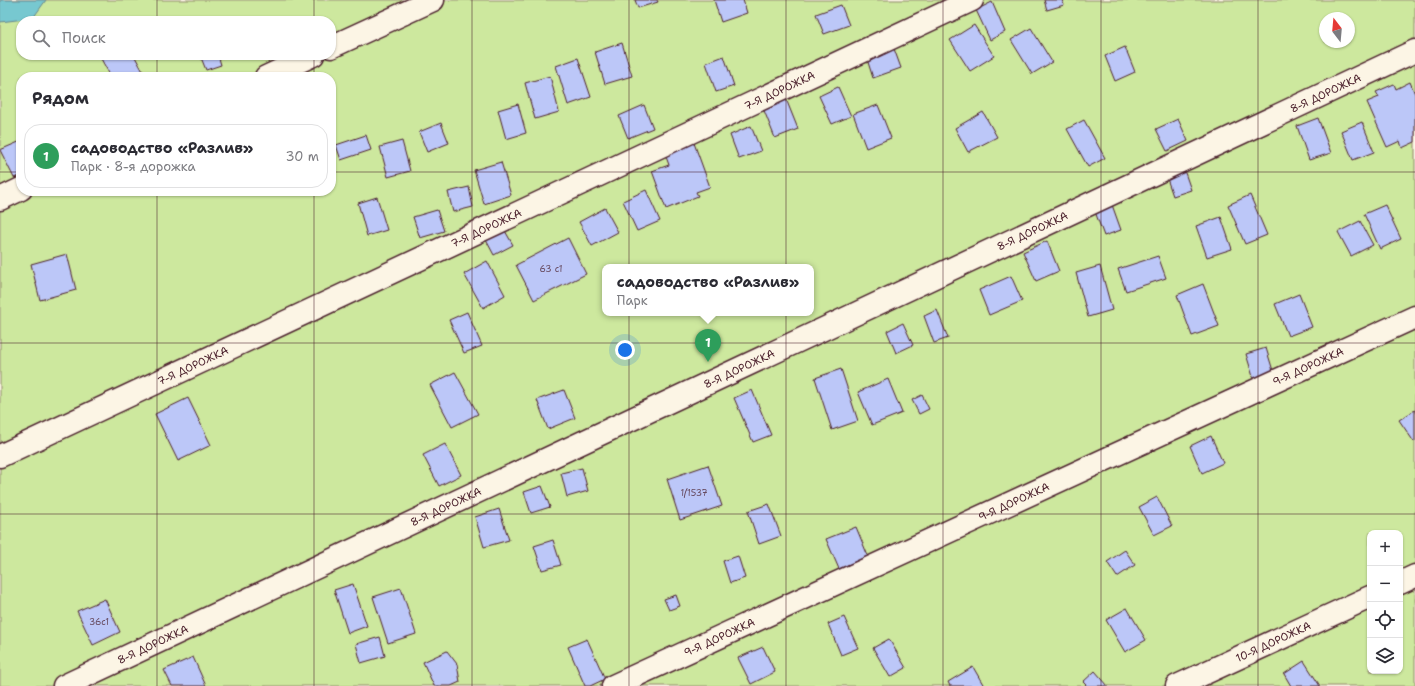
<!DOCTYPE html>
<html lang="ru">
<meta charset="utf-8">
<style>
:root{--surface:#fff;--page:#f2f2f3;--text:#2b2b33;--muted:#7c7c81;--line:#e1e1e2;--accent:#1a73e8}
body{margin:0;font-family:"Shantell Sans",sans-serif;background:var(--page);color:var(--text)}
.controls{position:absolute;right:12px;bottom:12px;display:grid;overflow:hidden;border-radius:8px;box-shadow:0 1px 3px #0004}
.controls button{width:36px;height:36px;display:grid;place-items:center;padding:0;border:0;border-bottom:1px solid var(--line);background:var(--surface);color:var(--text);font:20px sans-serif}
.compass{position:absolute;left:1319px;top:12px;width:36px;height:36px;border-radius:50%;background:var(--surface);box-shadow:0 1px 3px #0004;rotate:344deg}
.you{position:absolute;left:625px;top:350px;width:14px;height:14px;margin:-10px;border:3px solid #fff;border-radius:50%;background:#1a73e8;box-shadow:0 0 0 6px #1a73e833}
.badge{display:grid;place-items:center;width:26px;height:26px;border-radius:50%;background:var(--accent);color:#fff;font-size:13px;font-weight:700}
.pin{position:absolute;translate:-50% -33px;filter:drop-shadow(0 1px 2px #0008)}
.pin::after{content:'';position:absolute;top:21px;width:14px;height:12px;background:inherit;clip-path:polygon(0 0,100% 0,50% 100%)}
.popup{position:absolute;left:602px;top:264px;width:212px;height:52px;box-sizing:border-box;display:grid;place-content:center;border-radius:8px;background:var(--surface);filter:drop-shadow(0 1px 3px #0005);font-size:13px;white-space:nowrap;color:var(--muted)}
.popup b{font-size:15px;color:var(--text)}
.popup::after{content:'';position:absolute;left:50%;top:100%;margin-left:-8px;border:8px solid transparent;border-top-color:var(--surface)}
.list{margin:0;padding:0;list-style:none}
h2{display:flex;justify-content:space-between;align-items:center;height:52px;margin:0;padding:0 16px;font-size:17px}
h2 small{font-size:13px;font-weight:400;color:var(--muted)}
.list li{display:grid;grid-template-columns:26px 1fr auto;gap:12px;align-items:center;box-sizing:border-box;height:64px;margin:0 8px 8px;padding:0 8px;border:1px solid var(--line);border-radius:16px}
.list b{display:block;font-size:15px;white-space:nowrap}
.list p{margin:0;font-size:13px;white-space:nowrap;color:var(--muted)}
.list em{font-size:13px;font-style:normal;color:var(--muted)}
.icon{flex:none;width:22px;height:22px;fill:none;stroke:currentColor;stroke-width:2;stroke-linecap:round;stroke-linejoin:round}
.map{position:relative;flex:none;width:1415px;height:686px;overflow:hidden}
.search{position:absolute;background:var(--surface);box-shadow:0 1px 3px #0004;left:16px;top:16px;width:320px;height:44px;display:flex;align-items:center;gap:10px;box-sizing:border-box;padding:0 14px;border-radius:16px;color:var(--muted);font-size:15px}
.panel{position:absolute;background:var(--surface);box-shadow:0 1px 3px #0004;left:16px;top:72px;width:320px;height:124px;border-radius:16px}
.map>svg:first-child{display:block}
.green{fill:#cde89e;stroke:#8c8464;fill-rule:evenodd}
.water{fill:#77c8d0;stroke:#65848e}
.building{fill:#bcc7f8;stroke:#4a1f2b}
.lines{fill:none;stroke-linecap:round;stroke-linejoin:round}
.minor-casing{stroke:#4a1f2b;stroke-width:25}
.minor{stroke:#fcf5e5;stroke-width:22}
.grid{fill:none;stroke:#4a1f2b;stroke-width:1;stroke-opacity:0.55}
.labels{text-anchor:middle;dominant-baseline:central;stroke-width:3.5;stroke-linejoin:round;paint-order:stroke}
.number-label{font-size:9px;fill:#66495e}
.street-label{font-size:11px;fill:#4a1f2b;stroke:#fcf5e5}
</style>
<div class="map">
<svg width="1415" height="686" viewBox="0 0 1415 686">
<rect width="100%" height="100%" fill="#fcf5e5"/>
<filter id="ink" filterUnits="userSpaceOnUse"><feTurbulence type="fractalNoise" baseFrequency=".025" numOctaves="2"/><feDisplacementMap in="SourceGraphic" scale="8" xChannelSelector="R" yChannelSelector="G"/><feConvolveMatrix kernelMatrix="1 2 1 2 8 2 1 2 1" color-interpolation-filters="sRGB"/></filter>
<g filter="url(#ink)">
<!-- green -->
<path class="green" d="M0 0H1415V686H0ZM1325 18H1349V42H1325ZM21 21H331V55H21ZM21 77H331V191H21ZM605 267H811V313H605ZM1370 533H1400V671H1370Z"/>
<!-- water -->
<path class="water" d="M0 0H46L33 18 0 22Z"/>
<!-- building -->
<path class="building" d="M635 0H657L658 2 638 8Z
M714 0H743L747 13 721 22Z
M1044 0H1062L1064 5 1047 10Z
M992 2 1005 32 990 40 976 10Z
M841 5 849 25 824 34 816 14Z
M974 25 994 56 970 71 950 40Z
M1031 28 1052 62 1032 74 1011 40Z
M622 43 632 76 605 84 595 52Z
M893 46 901 68 873 78 866 56Z
M1125 47 1135 72 1115 81 1105 56Z
M99 55H134L146 77H111Z
M200 55H218L221 65 206 70Z
M724 56 734 86 716 92 706 63Z
M578 58 591 97 568 105 556 66Z
M550 76 559 112 535 119 525 83Z
M1410 82 1415 94V142L1402 148 1400 141 1387 147 1367 102 1379 97 1376 92 1394 84 1396 89Z
M838 87 851 116 832 124 819 96Z
M786 99 798 129 775 138 763 108Z
M518 104 526 133 506 139 498 110Z
M644 105 653 128 628 138 619 116Z
M878 105 891 138 866 148 853 114Z
M983 112 997 137 968 152 955 128Z
M1318 118 1331 153 1309 160 1297 126Z
M1178 119 1188 141 1167 151 1156 129Z
M1084 120 1105 158 1088 167 1067 129Z
M1362 122 1374 152 1353 160 1341 131Z
M441 123 449 143 427 152 419 132Z
M751 126 761 151 739 159 730 135Z
M366 135 371 150 341 160 336 145Z
M21 141V175L14 178 0 150Z
M402 141 410 171 388 177 380 147Z
M694 143 710 187 696 192 698 196 666 209 652 171 669 165 665 154Z
M501 162 511 195 484 204 474 170Z
M1183 167 1191 190 1173 196 1165 173Z
M469 187 473 207 453 212 448 192Z
M646 190 660 221 637 231 623 201Z
M1250 195 1267 235 1245 244 1228 205Z
M377 197 387 230 367 236 358 203Z
M1111 202 1121 230 1104 236 1094 209Z
M1385 205 1401 239 1380 249 1364 214Z
M605 208 618 232 592 246 579 222Z
M437 210 444 231 420 238 413 217Z
M1221 217 1232 249 1207 257 1196 226Z
M1360 221 1373 245 1351 256 1338 232Z
M504 229 513 245 494 255 486 240Z
M568 238 586 274 534 300 516 265Z
M1047 241 1059 271 1036 281 1023 252Z
M67 254 76 290 40 300 31 264Z
M1158 256 1166 278 1126 291 1118 269Z
M487 261 505 295 483 308 464 274Z
M1100 266 1112 310 1088 317 1076 273Z
M1011 276 1022 301 989 315 979 290Z
M1203 284 1219 326 1192 336 1177 295Z
M1299 294 1312 327 1288 336 1275 304Z
M937 310 948 338 934 343 924 316Z
M467 312 482 346 464 353 449 320Z
M903 323 913 345 896 353 887 331Z
M1266 348 1274 374 1254 380 1246 354Z
M841 369 858 421 832 430 815 378Z
M455 372 478 414 452 427 430 385Z
M888 379 902 413 872 425 858 392Z
M564 390 575 418 548 429 537 400Z
M752 390 771 435 753 442 734 398Z
M922 395 929 409 919 414 912 400Z
M188 398 211 445 178 461 155 414Z
M1415 410V441L1414 442 1399 420Z
M1211 436 1223 463 1202 473 1190 446Z
M445 444 461 475 439 486 423 455Z
M708 465 722 506 680 520 667 479Z
M582 468 588 491 567 497 561 473Z
M542 486 550 507 531 513 524 492Z
M1157 497 1172 526 1154 535 1139 507Z
M769 504 781 536 759 544 748 511Z
M499 509 509 540 484 547 475 517Z
M856 527 868 556 839 569 826 539Z
M553 540 561 565 542 570 534 546Z
M1125 550 1135 565 1117 577 1107 562Z
M738 556 745 578 730 583 723 561Z
M353 584 367 626 348 633 334 590Z
M401 588 416 634 388 643 373 597Z
M676 595 680 606 669 610 664 599Z
M105 599 120 632 93 645 77 611Z
M1127 608 1146 640 1125 652 1106 620Z
M844 617 858 648 841 655 828 624Z
M380 637 385 656 361 663 356 644Z
M587 639 605 679 590 686H585L568 647Z
M889 639 906 668 890 677 873 648Z
M763 647 775 672 751 684 738 658Z
M447 651 457 664 460 682 451 686H434L423 662Z
M193 657 206 686H172L164 670Z
M1304 661 1320 686H1291L1284 674Z
M973 667 984 686H950L948 682Z
M1095 671 1108 686H1087L1083 682Z"/>
<g class="lines">
<!-- minor casing -->
<g class="minor-casing">
<g id="minor">
<path d="M331 47 433 0"/>
<path d="M266 77 313 55"/>
<path d="M0 199 21 189"/>
<path id="s1" d="M0 456 972 0"/>
<path d="M1400 583 1415 576"/>
<path id="s2" d="M64 686 1415 51"/>
<path id="s3" d="M613 686 1415 317"/>
<path id="s4" d="M1177 686 1370 597"/>
</g>
</g>
<!-- minor -->
<use href="#minor" class="minor"/>
</g>
</g>
<!-- grid -->
<path class="grid" d="M157 0V21M314 0V21M472 0V686M629 0V686M786 0V686M943 0V686M1101 0V686M1258 0V686M157 55V77M314 55V77M0 172H21M331 172H1415M157 191V686M314 191V686M0 343H1415M0 514H1415"/>
<g class="labels">
<!-- number labels -->
<g class="number-label">
<text x="551" y="269">63 с1</text>
<text x="694" y="493">1/1537</text>
<text x="99" y="622">36с1</text>
</g>
<!-- street labels -->
<g class="street-label">
<text stroke="none"><textPath href="#s1" startOffset="861">7-Я ДОРОЖКА</textPath></text>
<text stroke="none"><textPath href="#s2" startOffset="1394">8-Я ДОРОЖКА</textPath></text>
<text stroke="none"><textPath href="#s1" startOffset="537">7-Я ДОРОЖКА</textPath></text>
<text stroke="none"><textPath href="#s2" startOffset="1070">8-Я ДОРОЖКА</textPath></text>
<text stroke="none"><textPath href="#s1" startOffset="213">7-Я ДОРОЖКА</textPath></text>
<text stroke="none"><textPath href="#s3" startOffset="765">9-Я ДОРОЖКА</textPath></text>
<text stroke="none"><textPath href="#s2" startOffset="746">8-Я ДОРОЖКА</textPath></text>
<text stroke="none"><textPath href="#s3" startOffset="441">9-Я ДОРОЖКА</textPath></text>
<text stroke="none"><textPath href="#s2" startOffset="422">8-Я ДОРОЖКА</textPath></text>
<text stroke="none"><textPath href="#s3" startOffset="117">9-Я ДОРОЖКА</textPath></text>
<text stroke="none"><textPath href="#s4" startOffset="106">10-Я ДОРОЖКА</textPath></text>
<text stroke="none"><textPath href="#s2" startOffset="98">8-Я ДОРОЖКА</textPath></text>
</g>
</g>
</svg>
<div class="controls">
<button>+</button>
<button>−</button>
<button><svg class="icon" aria-label="locate" viewBox="0 0 24 24"><circle cx="12" cy="12" r="6"/><path d="M12 2v4M12 18v4M2 12h4M18 12h4"/></svg></button>
<button><svg class="icon" aria-label="layers" viewBox="0 0 24 24"><path d="M12 4l9 5-9 5-9-5zM3 14l9 5 9-5"/></svg></button>
</div>
<svg class="compass" viewBox="-18 -18 36 36"><path d="M0-13l5 13h-10z" fill="#e53935"/><path d="M0 13l5-13h-10z" fill="#7c7c81"/></svg>
<div class="you"></div>
<div class="pin badge" style="left:708px;top:362px;background:#2e9e5b">1</div>
<div class="popup"><b>садоводство «Разлив»</b>Парк</div>
<div class="search"><svg class="icon" aria-label="search" viewBox="0 0 24 24"><circle cx="10" cy="10" r="6"/><path d="M15 15l6 6"/></svg>Поиск</div>
<section class="panel">
<h2>Рядом<small></small></h2>
<ul class="list">
<li><span class="badge" style="background:#2e9e5b">1</span><div><b>садоводство «Разлив»</b><p>Парк · 8-я дорожка</p></div><em>30 m</em></li>
</ul>
</section>
</div>
